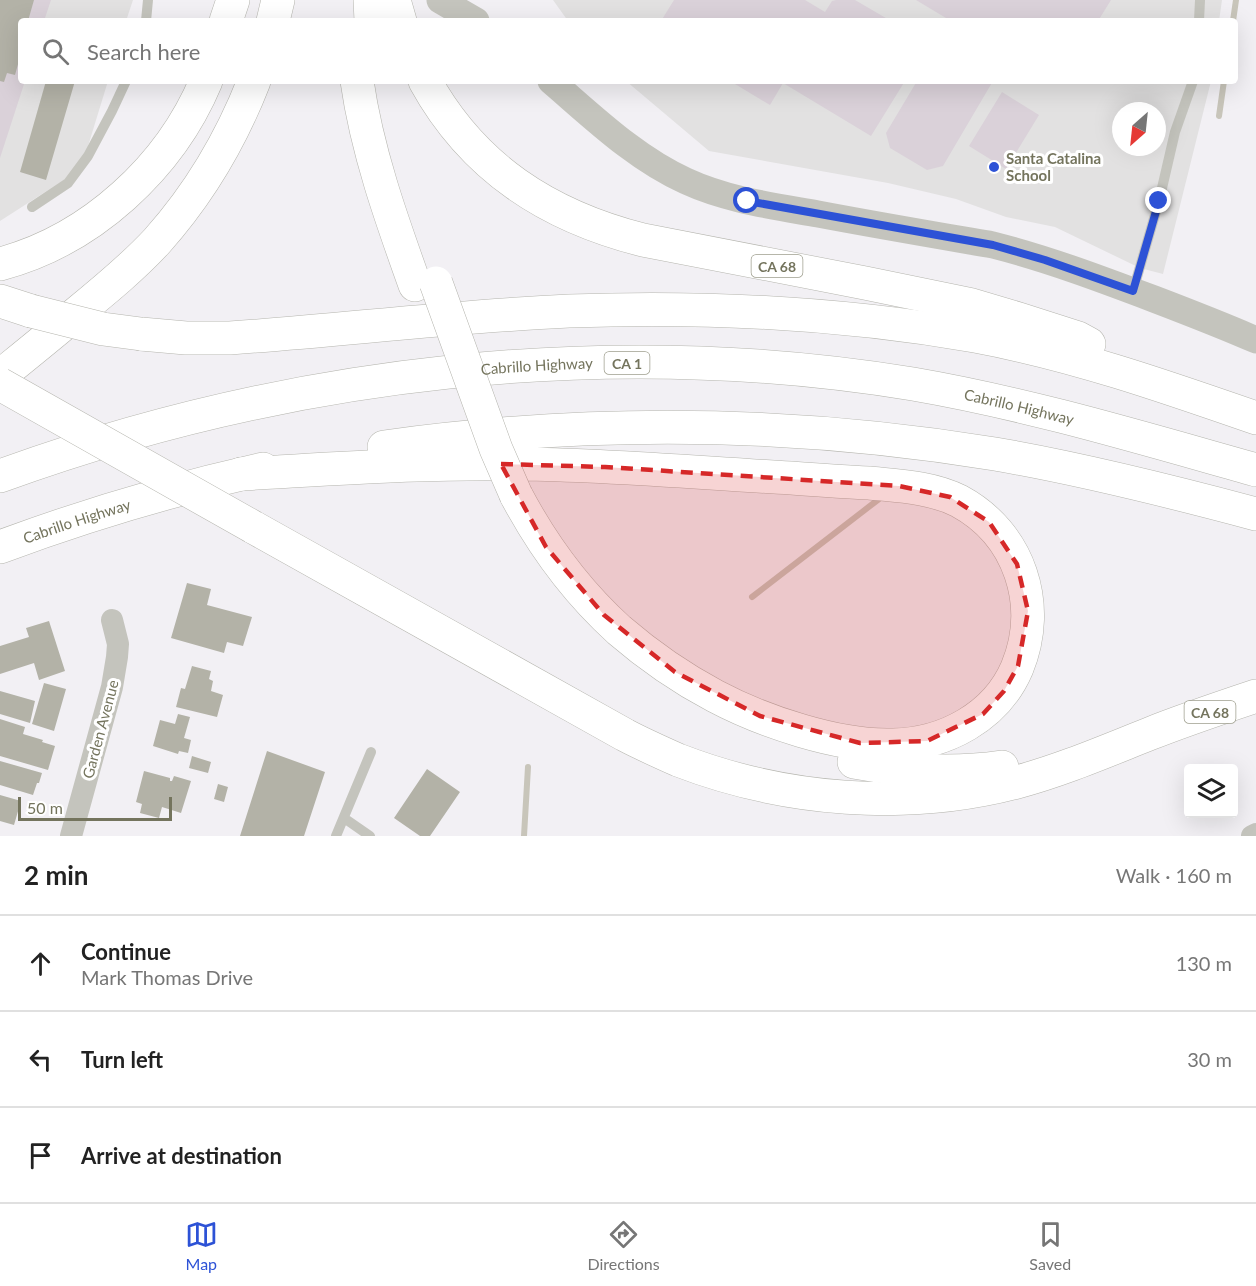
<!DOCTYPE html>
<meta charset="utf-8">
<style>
:root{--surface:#fff;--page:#f6f6f6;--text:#222;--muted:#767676;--line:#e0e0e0;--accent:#2d52d6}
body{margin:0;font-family:Lato,sans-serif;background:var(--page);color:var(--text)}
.controls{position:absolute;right:18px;bottom:18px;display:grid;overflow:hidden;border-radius:6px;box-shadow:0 6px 24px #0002}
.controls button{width:54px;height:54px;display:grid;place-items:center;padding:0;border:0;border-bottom:2px solid var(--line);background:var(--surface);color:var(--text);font:30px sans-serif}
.compass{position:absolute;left:1112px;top:102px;width:54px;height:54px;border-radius:50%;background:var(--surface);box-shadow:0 6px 24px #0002;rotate:207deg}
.scale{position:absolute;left:18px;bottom:15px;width:154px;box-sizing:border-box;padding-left:6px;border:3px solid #74745d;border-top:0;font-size:16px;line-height:21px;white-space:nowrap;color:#74745d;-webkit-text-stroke:4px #fff;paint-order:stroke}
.stop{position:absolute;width:18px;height:18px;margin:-14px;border:4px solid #2d52d6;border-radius:50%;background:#fff}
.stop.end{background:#2d52d6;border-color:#fff;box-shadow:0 2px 6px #0008}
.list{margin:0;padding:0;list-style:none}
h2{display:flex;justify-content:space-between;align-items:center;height:78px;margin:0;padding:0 24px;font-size:26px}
h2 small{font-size:20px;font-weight:400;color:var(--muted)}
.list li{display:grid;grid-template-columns:39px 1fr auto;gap:18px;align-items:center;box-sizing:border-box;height:96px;padding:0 24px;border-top:2px solid var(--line)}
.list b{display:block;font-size:22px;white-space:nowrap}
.list p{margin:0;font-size:20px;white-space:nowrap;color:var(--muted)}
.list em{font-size:20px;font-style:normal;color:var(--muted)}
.icon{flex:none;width:33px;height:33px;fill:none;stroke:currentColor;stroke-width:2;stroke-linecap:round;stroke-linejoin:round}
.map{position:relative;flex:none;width:1256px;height:836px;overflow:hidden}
.search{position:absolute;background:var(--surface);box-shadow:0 6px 24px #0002;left:18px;right:18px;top:18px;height:66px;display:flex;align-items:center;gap:15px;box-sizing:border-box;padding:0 21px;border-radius:6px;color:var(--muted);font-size:22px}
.sheet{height:366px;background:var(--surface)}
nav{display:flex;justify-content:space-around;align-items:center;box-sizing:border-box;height:84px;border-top:2px solid var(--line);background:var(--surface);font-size:16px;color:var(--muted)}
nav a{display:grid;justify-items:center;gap:3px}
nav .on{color:var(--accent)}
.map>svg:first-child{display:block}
.built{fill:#e2e1e1;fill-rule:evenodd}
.green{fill:#dad1d9}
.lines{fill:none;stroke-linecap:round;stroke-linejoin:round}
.stream{stroke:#c8c5ba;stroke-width:6}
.building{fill:#b3b2a7}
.motorway-casing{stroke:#b5b5ae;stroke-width:34}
.service{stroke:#c4c4bd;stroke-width:10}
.minor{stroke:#c4c4bd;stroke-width:22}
.tertiary{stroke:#c4c4bd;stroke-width:27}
.motorway{stroke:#fff;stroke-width:33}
.motorway-bridge-casing{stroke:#b5b5ae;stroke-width:34;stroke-linecap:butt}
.motorway-bridge{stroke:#fff;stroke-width:33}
.route{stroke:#2d52d6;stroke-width:8}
.marked{fill:#d62828;fill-opacity:0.2;stroke:#d62828;stroke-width:4.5;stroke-dasharray:12 8;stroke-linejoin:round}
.poi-dot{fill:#2d52d6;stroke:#fff;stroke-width:2}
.labels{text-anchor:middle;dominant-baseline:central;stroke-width:6;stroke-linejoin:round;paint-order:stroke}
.shield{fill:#fff;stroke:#9e9e8e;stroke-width:1.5}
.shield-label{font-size:14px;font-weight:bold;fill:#74745d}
.poi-label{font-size:15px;font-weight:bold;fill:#74745d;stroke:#fff;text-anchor:start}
.street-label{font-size:15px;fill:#74745d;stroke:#fff}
</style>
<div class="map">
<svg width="1256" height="836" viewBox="0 0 1256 836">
<rect width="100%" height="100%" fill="#f2f0f4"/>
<!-- built -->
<path class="built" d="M0 0H133L126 21H21V81H108L81 169 0 221Z
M553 0H1222L1219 21H568Z
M626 81H1211L1163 274 1140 268 1055 227 1006 217 956 199 888 183 709 151ZM1121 111H1157V147H1121Z"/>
<!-- green -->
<path class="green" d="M0 0H51L44 21H21V81H25L0 158Z
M674 0H805L825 12 832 1 836 0H855L891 21H661Z
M916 0H1111L1098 21H951Z
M730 81H905L871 136 783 83 770 105Z
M917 81H993L943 166 927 170 890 148 886 133Z
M1002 92 1039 115 1006 169 969 146Z"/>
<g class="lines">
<!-- stream -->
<path class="stream" d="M1233 21 1236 0
M1219 116 1224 81
M752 597 879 499
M524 836 528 767"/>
</g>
<!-- building -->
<path class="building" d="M0 0H34L28 21H21V45L18 57H20L15 75 7 73 4 82 0 81Z
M46 81H75L46 180 20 172Z
M187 583 211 589 207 605 252 617 243 646 227 642 224 653 171 638Z
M49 621 65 671 39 680 34 663 0 674V646L29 637 26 628Z
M192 666 211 671 209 679 213 681 211 691 223 695 217 717 176 707 181 688 185 689Z
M44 683 66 689 54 731 32 724Z
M0 691 35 701 30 723 0 714Z
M178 714 190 717 184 738 191 740 188 753 179 751 178 754 153 746 160 720 175 724Z
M0 719 25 727 23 734 43 740 42 742 55 746 48 770 0 756Z
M267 751 325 772 304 836H240Z
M192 756 211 762 208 773 189 768Z
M0 761 42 773 39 783H37L33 795 0 785Z
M427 769 460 792 430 836H420L394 818Z
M144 771 170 778V781H172L174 776 191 781 181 813 162 807 159 818 140 813 142 804 136 802Z
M218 784 228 787 224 802 214 799Z
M0 795 21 801 14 825 0 821Z"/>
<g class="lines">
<!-- motorway casing -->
<g class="motorway-casing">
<g id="motorway">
<path d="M370 0 371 21"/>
<path d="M394 0 400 21"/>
<path d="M226 21 233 0"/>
<path d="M273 21 278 0"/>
<path d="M357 81C367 151 391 218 415 285"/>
<path d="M425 81C473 168 548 216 643 240L865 283 972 305 1019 319 1078 338 1089 344"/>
<path d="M0 264C91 240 170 167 206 81"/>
<path d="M0 301 31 311"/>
<path d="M141 334 186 338H230C343 330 456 316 569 311 704 306 842 313 975 336 1072 354 1164 386 1256 418"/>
<path d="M0 376C26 355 52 334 78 312 105 290 133 267 157 241 199 194 231 140 254 81"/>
<path d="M384 447C586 419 794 421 995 454 1083 469 1170 491 1256 514"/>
<path d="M241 474C334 469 427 462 520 464 611 465 701 473 791 478 817 480 843 482 869 483 899 486 931 487 959 501 1020 534 1043 605 1017 668 996 717 945 744 893 745 838 747 762 721 715 696 681 678 648 655 619 630 576 591 543 546 516 495"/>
<path id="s1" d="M0 476C289 371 608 334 913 384 1029 404 1142 438 1256 470"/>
<path d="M253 527 625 735C642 744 660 752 678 760 784 801 907 811 1017 782 1062 770 1106 751 1149 734 1184 720 1220 708 1256 696"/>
<path id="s2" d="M0 547C86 515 173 489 263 469"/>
<path d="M854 762C902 771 954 774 1002 767"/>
</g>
</g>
<!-- service -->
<path class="service" d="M146 21 148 0
M1199 21 1200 0
M32 207 68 183 88 156 112 111 126 81
M1133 291 1159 201 1175 132 1193 81
M344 818 370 836
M336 836 371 752"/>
<!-- minor -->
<path class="minor" d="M71 836 112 687 117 657 118 644 112 620
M1252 836 1256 834"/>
<!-- tertiary -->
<path class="tertiary" d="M440 0 476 21
M551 81C593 117 635 158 686 181 727 200 773 206 818 214 876 225 935 235 993 245 1048 259 1101 279 1154 299 1188 312 1222 325 1256 340"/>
<!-- motorway -->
<use href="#motorway" class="motorway"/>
<!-- motorway-bridge casing -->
<g class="motorway-bridge-casing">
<path id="motorway-bridge" d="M436 283 496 449 516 495
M31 311 103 329 141 334
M0 384 253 527"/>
</g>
<!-- motorway-bridge -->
<use href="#motorway-bridge" class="motorway-bridge"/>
</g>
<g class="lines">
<!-- route -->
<path class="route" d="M747 201 993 245 1045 260 1133 291 1159 201"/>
</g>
<!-- marked area -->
<path class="marked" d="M501 464 605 467 899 486 950 497 989 522 1017 564 1028 611 1018 666 1004 691 983 714 927 741 860 743 760 716 675 672 604 615 546 547Z"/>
<!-- markers -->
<circle class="poi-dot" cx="994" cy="167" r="6"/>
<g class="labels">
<!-- shield labels -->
<g class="shield">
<rect x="751.5" y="255" width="51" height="22" rx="4.5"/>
<rect x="604.5" y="352" width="45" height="22" rx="4.5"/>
<rect x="1184.5" y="701" width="51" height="22" rx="4.5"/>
</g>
<g class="shield-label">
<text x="777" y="266">CA 68</text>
<text x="627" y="363">CA 1</text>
<text x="1210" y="712">CA 68</text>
</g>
<!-- poi labels -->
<g class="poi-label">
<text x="1006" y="158">Santa Catalina<tspan x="1006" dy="17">School</tspan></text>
</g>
<!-- street labels -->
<g class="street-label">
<text stroke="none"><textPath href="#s1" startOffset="550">Cabrillo Highway</textPath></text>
<text stroke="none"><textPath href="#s1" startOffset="1036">Cabrillo Highway</textPath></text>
<text stroke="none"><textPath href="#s2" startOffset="81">Cabrillo Highway</textPath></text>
<text transform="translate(100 729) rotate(-75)">Garden Avenue</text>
</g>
</g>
</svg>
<div class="controls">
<button><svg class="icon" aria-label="layers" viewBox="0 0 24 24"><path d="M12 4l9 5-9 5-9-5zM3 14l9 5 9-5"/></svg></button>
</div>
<svg class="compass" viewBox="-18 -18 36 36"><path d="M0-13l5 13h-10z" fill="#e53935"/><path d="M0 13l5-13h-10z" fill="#767676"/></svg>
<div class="scale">50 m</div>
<div class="stop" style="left:747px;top:201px"></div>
<div class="stop end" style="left:1159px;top:201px"></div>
<div class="search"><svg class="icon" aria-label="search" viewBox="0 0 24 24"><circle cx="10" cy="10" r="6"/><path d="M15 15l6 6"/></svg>Search here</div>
</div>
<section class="sheet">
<h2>2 min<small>Walk · 160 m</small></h2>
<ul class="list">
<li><svg class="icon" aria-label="ahead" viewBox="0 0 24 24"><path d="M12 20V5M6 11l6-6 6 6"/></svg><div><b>Continue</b><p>Mark Thomas Drive</p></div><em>130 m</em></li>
<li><svg class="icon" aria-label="left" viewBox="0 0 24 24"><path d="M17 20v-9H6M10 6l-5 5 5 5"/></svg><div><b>Turn left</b></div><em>30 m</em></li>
<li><svg class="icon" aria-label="arrive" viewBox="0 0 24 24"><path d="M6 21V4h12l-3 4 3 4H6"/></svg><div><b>Arrive at destination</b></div></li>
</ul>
</section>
<nav>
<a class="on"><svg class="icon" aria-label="map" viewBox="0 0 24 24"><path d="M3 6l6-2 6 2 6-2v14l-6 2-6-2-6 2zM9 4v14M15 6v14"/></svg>Map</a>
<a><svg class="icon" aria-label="directions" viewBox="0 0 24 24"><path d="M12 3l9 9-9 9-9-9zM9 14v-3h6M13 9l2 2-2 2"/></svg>Directions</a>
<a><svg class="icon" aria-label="saved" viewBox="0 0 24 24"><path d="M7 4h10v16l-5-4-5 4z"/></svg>Saved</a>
</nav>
